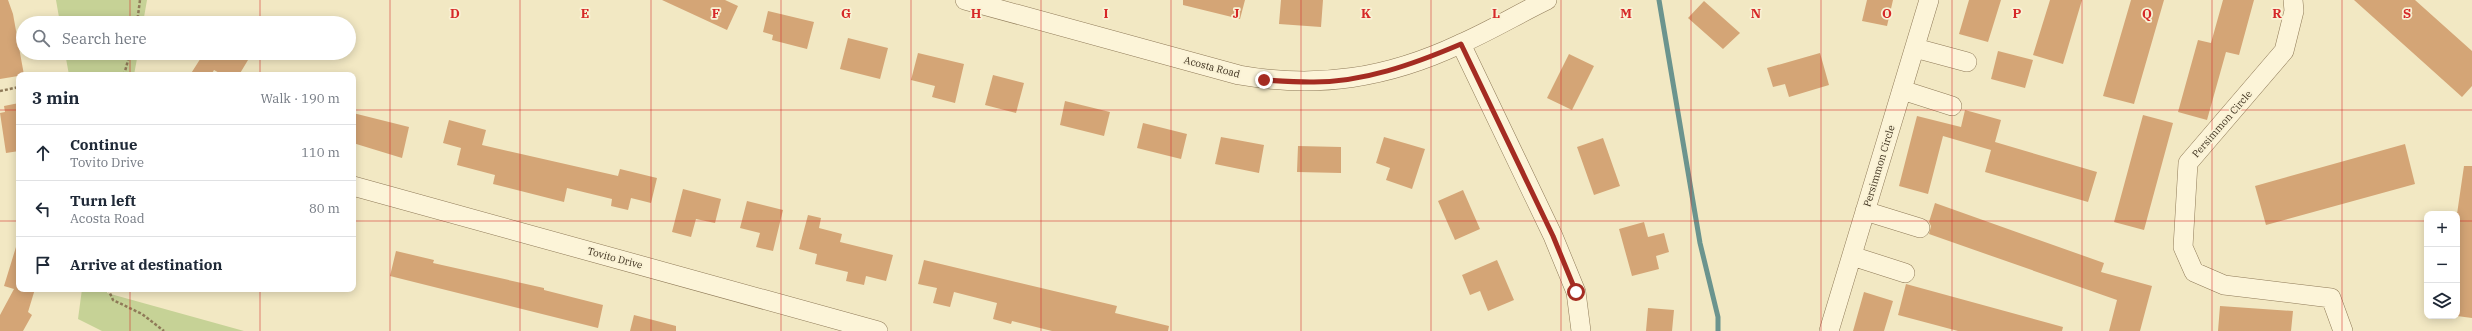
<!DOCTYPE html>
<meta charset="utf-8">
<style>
:root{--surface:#fff;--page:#f2f2f3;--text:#1f2937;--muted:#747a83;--line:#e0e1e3}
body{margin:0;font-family:"IBM Plex Serif",serif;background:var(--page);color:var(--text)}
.controls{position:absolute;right:12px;bottom:12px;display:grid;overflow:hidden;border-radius:8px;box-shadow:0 2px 10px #0003}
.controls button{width:36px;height:36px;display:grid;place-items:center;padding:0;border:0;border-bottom:1px solid var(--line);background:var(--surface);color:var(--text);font:20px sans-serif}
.stop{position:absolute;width:12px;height:12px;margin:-9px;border:3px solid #a42c22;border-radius:50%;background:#fff}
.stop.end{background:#a42c22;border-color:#fff;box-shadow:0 1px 4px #0008}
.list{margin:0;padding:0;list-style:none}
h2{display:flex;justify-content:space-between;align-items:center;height:52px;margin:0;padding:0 16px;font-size:17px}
h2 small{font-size:13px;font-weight:400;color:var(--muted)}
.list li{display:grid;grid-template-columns:26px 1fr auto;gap:12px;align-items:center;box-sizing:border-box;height:56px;padding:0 16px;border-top:1px solid var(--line)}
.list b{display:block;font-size:15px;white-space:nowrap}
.list p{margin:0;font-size:13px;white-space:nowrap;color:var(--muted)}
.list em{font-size:13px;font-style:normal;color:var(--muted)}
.icon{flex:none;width:22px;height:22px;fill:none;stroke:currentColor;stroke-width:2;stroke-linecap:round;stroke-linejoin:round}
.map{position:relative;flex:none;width:2472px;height:331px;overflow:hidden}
.search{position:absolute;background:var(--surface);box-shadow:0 2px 10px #0003;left:16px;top:16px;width:340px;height:44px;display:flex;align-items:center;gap:10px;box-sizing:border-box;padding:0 14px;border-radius:22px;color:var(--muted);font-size:15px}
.panel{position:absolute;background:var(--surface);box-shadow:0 2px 10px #0003;left:16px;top:72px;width:340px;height:220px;border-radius:8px}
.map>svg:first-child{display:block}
.green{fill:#c6d296}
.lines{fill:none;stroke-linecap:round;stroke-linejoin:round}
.stream{stroke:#6b948e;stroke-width:5}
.building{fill:#d4a576}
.minor-casing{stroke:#8f7a58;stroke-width:20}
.path{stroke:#8f7a58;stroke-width:2.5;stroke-dasharray:3 2;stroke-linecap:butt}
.minor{stroke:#fcf4d8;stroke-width:19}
.route{stroke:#a42c22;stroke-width:5}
.grid{fill:none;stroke:#d62828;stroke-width:1;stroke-opacity:0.55}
.labels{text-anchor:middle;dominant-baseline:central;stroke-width:3.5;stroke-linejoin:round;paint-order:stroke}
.street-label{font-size:10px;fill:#3d301d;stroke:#f9f1d4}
.grid-label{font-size:13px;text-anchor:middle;font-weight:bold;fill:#d62828;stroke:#f9f1d4;stroke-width:3.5;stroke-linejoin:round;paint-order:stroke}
</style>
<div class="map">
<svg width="2472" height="331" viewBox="0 0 2472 331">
<rect width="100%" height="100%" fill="#f2e8c3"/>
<!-- green -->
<path class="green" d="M56 0H147L143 23H60Z
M65 53H138L134 75H69Z
M82 289H107V293L244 331H102L78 319Z"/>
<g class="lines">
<!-- stream -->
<path class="stream" d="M1659 0 1700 243 1718 317V331"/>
</g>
<!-- building -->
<path class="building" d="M0 0H8L13 14 24 75 0 79Z
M662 0H725L738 6 727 30Z
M1183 0H1245L1240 19 1183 5Z
M1281 0H1323L1321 27 1279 24Z
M1867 0H1893L1887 26 1862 21Z
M1969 0H2001L1988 42 1959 34Z
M2050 0H2082L2063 64 2033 55Z
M2131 0H2164L2134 104 2103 96Z
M2223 0H2254L2239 55 2226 52 2207 120 2178 112 2198 40 2211 43Z
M2354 0H2415L2472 51V86L2462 97Z
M1704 1 1740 33 1723 49 1688 18Z
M768 11 814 22 807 49 772 40 773 35 763 32Z
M848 38 888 48 880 79 840 69Z
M1998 51 2033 60 2025 88 1991 79Z
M204 53H237L248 60 239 75H223L214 70 211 75H190Z
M918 53 964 64 955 103 932 97 935 86 911 80Z
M1820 53 1829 85 1789 97 1785 84 1773 87 1767 68Z
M1569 54 1594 66 1572 110 1547 98Z
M993 75 1024 83 1016 113 985 105Z
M1065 101 1110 112 1104 136 1060 125Z
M19 103V151L6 153 0 113 5 112 4 106Z
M1965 110 2001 120 1995 142 2097 172 2088 202 1985 172 1991 150 1943 136 1928 194 1899 186 1917 116 1961 127Z
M353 113 409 127 402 158 353 143Z
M2143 115 2173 123 2144 230 2114 222Z
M449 120 486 130 482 145 618 176 620 169 657 178 651 203 631 198 628 210 611 206 612 199 567 188 564 202 493 184 495 175 457 165 461 148 443 143Z
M1143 123 1187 134 1181 159 1137 148Z
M1221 137 1264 145 1259 173 1215 164Z
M1384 137 1425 149 1412 189 1386 180 1390 168 1376 163Z
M1603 138 1620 186 1594 195 1577 147Z
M2405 144 2415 184 2266 225 2255 186Z
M1298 146 1341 147V173L1297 172Z
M2464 166H2472V318L2457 316V214Z
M683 189 721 199 715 223 696 219 691 237 672 232Z
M1463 190 1480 229 1455 240 1438 201Z
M747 201 783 210 773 251 756 247 760 233 740 228Z
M1935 203 2104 263 2101 272 2152 286 2140 331H2109L2117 300 1929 234 1931 226 1929 222Z
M808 215 821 218 819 228 842 234 840 242 893 255 886 281 866 276 864 285 846 281 848 272 815 264 817 254 799 249Z
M1644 222 1648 237 1664 233 1669 252 1656 256 1659 269 1632 276 1619 229Z
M16 247H19V289H35L28 312 32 315 23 331H0V315L14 289 4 286Z
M396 251 434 260 433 263 544 288V290L603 305 598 328 390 276Z
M924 260 1117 306 1115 313 1169 326 1168 331H1052L1012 321 1011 324 993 319 997 303 954 292 950 307 933 303 937 288 918 284Z
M1497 260 1514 300 1488 311 1480 291 1470 295 1462 275Z
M1906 284 2063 327 2062 331H1958L1898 315Z
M1864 292 1893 301 1884 331H1853Z
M2220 306 2293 311 2291 331H2218Z
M1648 308 1674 310 1672 331H1646Z
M634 315 676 326V331H630Z"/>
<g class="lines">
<!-- minor casing -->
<g class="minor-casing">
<path id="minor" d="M965 0 1239 75C1318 89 1388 78 1460 44 1490 31 1518 14 1547 0
M2293 0 2294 11 2284 51 2188 163 2183 247 2194 272 2224 285 2331 298 2343 331
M1461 44 1553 236 1576 292 1581 331
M1915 48 1967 62
M1902 90 1952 106
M353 186 878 331
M1865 211 1920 228
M1852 256 1905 273
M1829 331 1929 0"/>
</g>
<!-- path -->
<path class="path" d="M137 23 140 0
M124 75 130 53
M0 91 19 87
M108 289 113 300 142 314 164 331"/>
<!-- minor -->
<use href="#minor" class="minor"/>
</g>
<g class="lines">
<!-- route -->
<path class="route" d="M1264 80C1280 81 1295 82 1310 82 1362 83 1414 64 1461 44L1553 236 1576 292"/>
</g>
<!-- grid -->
<path class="grid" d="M130 0V23M260 0V23M390 0V331M520 0V331M651 0V331M781 0V331M911 0V331M1041 0V331M1171 0V331M1301 0V331M1431 0V331M1561 0V331M1691 0V331M1821 0V331M1952 0V331M2082 0V331M2212 0V331M2342 0V331M130 53V75M260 53V75M0 110H19M353 110H2472M0 221H19M353 221H2427M2457 221H2472M130 289V331M260 289V331"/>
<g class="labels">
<!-- street labels -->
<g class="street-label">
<text transform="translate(1212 67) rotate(15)">Acosta Road</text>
<text transform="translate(2222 124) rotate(-49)">Persimmon Circle</text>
<text transform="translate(1879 166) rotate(-73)">Persimmon Circle</text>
<text transform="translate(615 258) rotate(15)">Tovito Drive</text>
</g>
</g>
<g class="grid-label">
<text x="455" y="18">D</text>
<text x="585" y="18">E</text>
<text x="716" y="18">F</text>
<text x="846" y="18">G</text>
<text x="976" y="18">H</text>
<text x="1106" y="18">I</text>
<text x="1236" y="18">J</text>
<text x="1366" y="18">K</text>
<text x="1496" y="18">L</text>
<text x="1626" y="18">M</text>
<text x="1756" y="18">N</text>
<text x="1887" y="18">O</text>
<text x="2017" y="18">P</text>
<text x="2147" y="18">Q</text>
<text x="2277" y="18">R</text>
<text x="2407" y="18">S</text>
</g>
</svg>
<div class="controls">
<button>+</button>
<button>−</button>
<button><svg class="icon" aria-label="layers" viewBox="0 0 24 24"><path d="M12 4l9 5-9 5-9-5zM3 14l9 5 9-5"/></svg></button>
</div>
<div class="stop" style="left:1576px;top:292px"></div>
<div class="stop end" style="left:1264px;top:80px"></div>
<div class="search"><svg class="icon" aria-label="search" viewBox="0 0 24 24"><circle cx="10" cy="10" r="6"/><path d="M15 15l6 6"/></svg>Search here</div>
<section class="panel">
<h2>3 min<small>Walk · 190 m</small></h2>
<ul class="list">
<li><svg class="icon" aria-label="ahead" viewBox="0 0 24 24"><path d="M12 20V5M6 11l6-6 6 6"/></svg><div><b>Continue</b><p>Tovito Drive</p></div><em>110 m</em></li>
<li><svg class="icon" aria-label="left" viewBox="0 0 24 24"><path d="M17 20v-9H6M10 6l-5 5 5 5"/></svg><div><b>Turn left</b><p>Acosta Road</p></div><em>80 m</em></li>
<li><svg class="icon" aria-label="arrive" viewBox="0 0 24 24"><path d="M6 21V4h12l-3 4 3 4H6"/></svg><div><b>Arrive at destination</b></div></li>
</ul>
</section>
</div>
